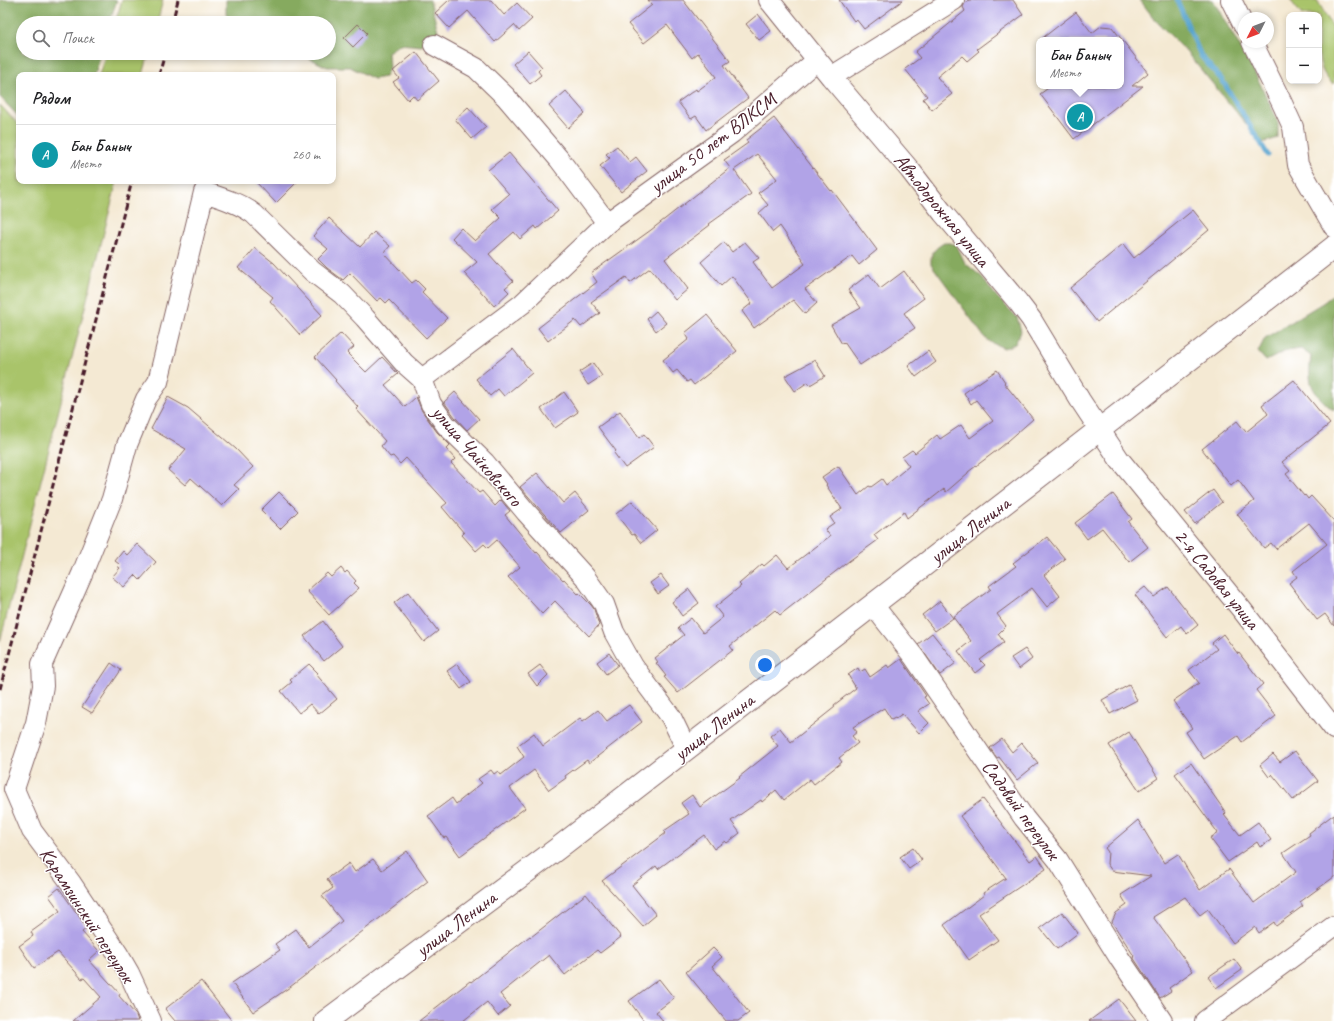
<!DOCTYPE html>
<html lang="ru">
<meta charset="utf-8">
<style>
:root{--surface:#fff;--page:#f6f6f6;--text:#202124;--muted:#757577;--line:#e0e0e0;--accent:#111827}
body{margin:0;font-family:Caveat,sans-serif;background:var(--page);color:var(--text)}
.controls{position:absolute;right:12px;top:12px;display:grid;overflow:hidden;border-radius:8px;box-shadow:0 2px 6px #0003}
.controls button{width:36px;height:36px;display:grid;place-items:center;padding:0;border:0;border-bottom:1px solid var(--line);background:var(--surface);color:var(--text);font:20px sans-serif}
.compass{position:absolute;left:1238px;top:12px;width:36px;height:36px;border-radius:50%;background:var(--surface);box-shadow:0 2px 6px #0003;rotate:228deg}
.you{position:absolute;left:765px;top:665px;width:14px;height:14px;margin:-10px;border:3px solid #fff;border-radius:50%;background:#1a73e8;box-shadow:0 0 0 6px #1a73e833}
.badge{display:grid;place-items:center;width:26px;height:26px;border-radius:50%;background:var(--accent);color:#fff;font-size:13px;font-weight:700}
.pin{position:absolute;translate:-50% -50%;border:2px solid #fff;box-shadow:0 1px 4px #0006}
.popup{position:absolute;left:1036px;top:37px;width:88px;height:52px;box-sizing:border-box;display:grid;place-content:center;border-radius:8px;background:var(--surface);filter:drop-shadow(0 1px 3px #0005);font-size:13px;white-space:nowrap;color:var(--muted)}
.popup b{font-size:15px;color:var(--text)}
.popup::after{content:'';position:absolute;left:50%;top:100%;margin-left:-8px;border:8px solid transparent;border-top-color:var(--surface)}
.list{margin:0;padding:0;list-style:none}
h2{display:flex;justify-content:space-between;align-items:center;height:52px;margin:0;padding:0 16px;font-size:17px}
h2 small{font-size:13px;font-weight:400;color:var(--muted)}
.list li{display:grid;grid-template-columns:26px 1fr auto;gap:12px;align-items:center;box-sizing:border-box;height:60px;padding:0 16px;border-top:1px solid var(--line)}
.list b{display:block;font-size:15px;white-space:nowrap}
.list p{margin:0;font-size:13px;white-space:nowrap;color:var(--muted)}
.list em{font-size:13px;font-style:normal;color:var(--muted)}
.icon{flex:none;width:22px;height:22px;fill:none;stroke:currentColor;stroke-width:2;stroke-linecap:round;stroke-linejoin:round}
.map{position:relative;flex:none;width:1334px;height:1021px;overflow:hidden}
.search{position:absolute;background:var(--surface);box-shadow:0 2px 6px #0003;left:16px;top:16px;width:320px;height:44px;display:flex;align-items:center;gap:10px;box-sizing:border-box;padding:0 14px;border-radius:22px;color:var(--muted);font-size:15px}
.panel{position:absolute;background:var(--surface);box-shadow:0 2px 6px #0003;left:16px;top:72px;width:320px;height:112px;border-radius:8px}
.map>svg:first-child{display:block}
.green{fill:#a9c46b;stroke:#7a724b}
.forest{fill:#86aa5f;stroke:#686445}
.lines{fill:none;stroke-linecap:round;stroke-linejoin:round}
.stream{stroke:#57a4cf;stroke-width:5}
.building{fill:#b1a3e7}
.minor-casing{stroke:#866666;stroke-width:22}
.major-casing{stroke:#866666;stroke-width:24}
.minor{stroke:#fff;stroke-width:20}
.major{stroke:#fff;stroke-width:22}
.rail{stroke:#4a1f2b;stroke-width:3;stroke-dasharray:6 3;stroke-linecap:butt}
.labels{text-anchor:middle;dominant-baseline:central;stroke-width:3;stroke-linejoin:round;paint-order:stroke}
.street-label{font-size:20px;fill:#4a1f2b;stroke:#fff}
</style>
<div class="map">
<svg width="1334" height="1021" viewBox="0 0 1334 1021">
<rect width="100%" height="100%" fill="#fff"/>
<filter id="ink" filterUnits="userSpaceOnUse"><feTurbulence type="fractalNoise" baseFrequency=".025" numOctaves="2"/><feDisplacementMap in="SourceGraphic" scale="8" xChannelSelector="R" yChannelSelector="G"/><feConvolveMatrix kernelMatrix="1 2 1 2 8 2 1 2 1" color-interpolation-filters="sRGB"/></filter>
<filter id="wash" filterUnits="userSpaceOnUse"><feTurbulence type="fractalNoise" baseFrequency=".012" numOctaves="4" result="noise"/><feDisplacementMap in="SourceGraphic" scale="16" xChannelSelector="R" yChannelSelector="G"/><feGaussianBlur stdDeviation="0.9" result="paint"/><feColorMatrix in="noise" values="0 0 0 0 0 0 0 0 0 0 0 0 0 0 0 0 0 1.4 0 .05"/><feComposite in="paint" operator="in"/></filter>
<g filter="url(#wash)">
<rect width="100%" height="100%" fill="#f4e9d3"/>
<!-- green -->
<path class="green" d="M122 0H163L157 23H115Z
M1290 0H1317L1334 29V83L1333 84C1313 69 1319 37 1319 15H1302Z
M106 53H149L143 75H99Z
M0 105 19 125V181H117L0 642Z"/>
<!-- forest -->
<path class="forest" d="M0 0H117L109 23H23V53H100L94 75H19V117L0 97Z
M226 0H430L438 31 422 46 400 44 388 52 389 68 385 77 374 79 350 67H327L298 53H329V23H236L226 14Z
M1140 0H1213L1254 71 1278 121V138L1262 143 1182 47 1155 20Z
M944 243H951L957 246 965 263 982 277 997 297 1017 317 1021 331 1015 344 1004 348 992 343 985 338 931 264C930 253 935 248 944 243Z
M1334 294V410H1333C1312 392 1307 385 1311 356L1301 349 1286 351 1266 361 1258 352 1265 338 1324 302Z"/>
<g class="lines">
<!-- stream -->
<path class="stream" d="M1177 0 1201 56 1222 80 1268 155"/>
</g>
<g id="blocks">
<!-- building -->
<path class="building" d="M449 0H491L504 15 517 3 532 19 519 31 514 25 495 42 468 11 449 28 435 13Z
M648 0H683L730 61 724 65 748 98 706 130 696 116 691 119 678 102 696 89 697 91 716 77 698 53 692 58 667 25 644 43 628 24 652 5Z
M839 0H903L864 29 856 19 854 21Z
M969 0H1013L1023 15 977 49 979 51 967 61 962 56 937 77 952 94 932 110 923 99 927 96 905 69 920 58 915 52 965 11 963 7 965 3Z
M1076 12 1092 33 1101 26 1112 27 1148 73 1132 86H1143L1074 139 1040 94 1051 86H1121V40H1040Z
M758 14 771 31 759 40 746 24Z
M358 24 367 33 353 47 344 38Z
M528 51 542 67 538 71 541 75 530 84 513 64Z
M416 52 439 81 417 100 413 95 408 100 393 82 399 78 393 71Z
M566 91 585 113 568 128 549 106Z
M468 107 486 127 472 139 455 119Z
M774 118 831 191 832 190 877 250 859 265 852 256 805 289 817 303 805 314 793 300 754 328 742 311 752 303 732 276 721 286 701 262 724 242 732 252 745 242 759 258 753 262 772 288 805 264 802 260 803 259 780 226 773 232 759 213 768 205 758 193 777 179 757 154 734 170 751 194 709 224 710 225 665 259 688 289 675 300 650 268 630 283 626 277 591 302 600 313 581 327 575 320 548 341 538 328 597 282 591 273 651 230 730 168 724 160 748 143 746 140Z
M617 146 630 162 636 157 647 171 621 192 600 166 610 158 606 154Z
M509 153 558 211 537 229 535 226 520 239 514 232 489 254 513 281 505 288 509 292 494 306 464 273 477 262 452 238 461 228 475 241 501 218 492 209 509 194 488 170Z
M255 181H298L276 203Z
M1193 210 1209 230 1097 322 1070 288 1123 244 1134 258Z
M329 218 360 247 374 232 390 246 384 253 412 283 416 280 425 289 422 292 447 318 426 338 389 300 386 303 381 298 377 301 350 273 343 280 327 268 318 259 328 249 313 236Z
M255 248 274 263 322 315 300 335 270 301 273 297 238 268Z
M904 271 924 298 904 313 915 328 860 365 844 342 842 344 831 325 861 308 848 290 869 274 880 289Z
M656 311 666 323 656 331 647 319Z
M707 315 737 351 694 385 690 380 687 382 677 370 673 373 663 360 689 339 685 333Z
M341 333 354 347 347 353 366 372 382 357 398 374 385 385 405 407 416 397 422 411 437 432 450 445 446 449 455 459 451 463 479 493 482 491 495 506 501 500 510 511 505 515 536 553 537 552 563 580 564 579 578 594 579 593 591 605 594 609 599 625 589 636 555 601 542 614 508 577 520 567 497 540 488 548 484 544 476 551 462 535 464 533 442 507 447 503 406 458 400 464 393 456 390 457 381 446 385 441 356 409 358 407 335 381 336 380 315 357Z
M513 349 532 373 504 396 498 389 490 396 476 379Z
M928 351 936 362 916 377 908 366Z
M815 360 825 376 810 385 808 382 795 391 785 376Z
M593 363 602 376 588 385 579 372Z
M997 370 1005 382 1004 383 1033 419 1000 448 968 472V473L946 492 944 489 907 518 904 512 874 535 878 540 849 561 780 615 775 610 730 646 733 650 678 693 664 677 666 676 656 663 658 662 655 658 684 635 678 628 691 618 703 633 723 617 715 607 741 586 739 584 762 564 764 566 777 555 788 568 830 536 825 529 834 523 830 517 842 509 826 485 827 484 822 477 838 466 858 495 869 486 871 487 882 479 886 485 909 466 902 457 912 450 915 453 937 435 940 439 961 425 970 438 993 421 976 400 971 404 964 393Z
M1294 380 1330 424 1282 462 1290 471 1286 474 1304 496 1305 495 1308 499 1311 496 1334 521V626L1325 614 1317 620 1289 583 1297 577 1293 571 1327 544 1309 523 1276 549 1271 543 1264 548 1237 514 1254 501 1238 480 1231 486 1202 449 1237 421 1246 432 1268 414 1262 405Z
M455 392 479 419 467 430 455 417 444 402Z
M564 392 578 412 555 428 541 409Z
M168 397 188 408 236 449 253 467 234 485 239 489 222 506 191 478 185 485 168 470 186 449 151 429Z
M620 411 639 438 644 434 654 447 625 468 614 453 616 451 598 427Z
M537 473 563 503 575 493 589 510 561 533 520 487Z
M1213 490 1222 502 1195 524 1185 512Z
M279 492 298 511 280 529 261 510Z
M1113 494 1132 519 1128 522 1148 547 1129 562 1102 528 1087 539 1075 523Z
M632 501 657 530 641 543 634 534 632 535 616 514Z
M1047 537 1065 559 1044 575 1060 596 1047 607 1032 588 997 614 1006 626 998 634 1004 642 980 660 985 665 975 673 958 651 971 641 953 617 991 589 989 586 1016 566 1013 563Z
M137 544 156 562 140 580 135 575 124 587 112 577 120 568 117 566 119 564 115 561 123 551 127 555Z
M341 568 345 573 347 571 356 581 354 583 359 588 329 615 307 591 327 573 331 577Z
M661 575 669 586 658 594 650 583Z
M1145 587 1154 597 1168 587 1198 625 1187 634 1181 626 1167 637 1135 595Z
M689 589 699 603 682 616 672 602Z
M408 592 438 631 424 642 394 603Z
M940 601 953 618 935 631 922 615Z
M323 621 342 646 324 661 304 636Z
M932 633 956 663 940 675 918 644Z
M1223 634 1238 654 1239 653 1263 684 1256 690 1276 716 1242 742 1238 736 1204 759 1186 732 1192 728 1173 701 1199 683 1189 670 1217 649 1212 643Z
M1025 649 1032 659 1019 669 1011 658Z
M609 653 618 665 606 674 597 662Z
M901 659 922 690 926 696 924 697 929 704 918 711 929 723 919 733 902 714 896 718 895 717 891 719 884 708 853 727 857 732 852 736 858 743 839 758 842 762 814 784 810 779 784 800 776 790 762 802 761 800 731 821 740 833 727 843 725 841 714 849 704 835 658 869 656 866 632 885 656 915 643 926 602 881 666 833 664 831 689 814 681 803 692 795 700 807 740 778 739 777 778 746 770 736 780 728 791 742 835 707 834 705 856 688 848 675 858 668 860 672 865 669 870 677 887 665 889 668Z
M111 663 121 670 92 713 82 707Z
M309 664 318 673 316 674 337 699 319 714 310 704 299 713 281 691 292 682 290 680Z
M457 664 471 682 461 689 447 671Z
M540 665 548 675 537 686 528 674Z
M1129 685 1137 700 1110 714 1102 700Z
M629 705 642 722 589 763 587 760 565 776 566 778 549 790 534 770 510 788 525 808 460 856 446 837 444 838 428 816 452 798 456 804 482 783 478 779 491 770 494 774 498 771 501 775 524 757 517 746 534 733 543 746 580 718 583 721 598 710 607 721Z
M1129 732 1158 778 1139 791 1109 745Z
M1002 739 1012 752 1022 743 1038 763 1017 780 999 757 997 758 990 748Z
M1295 751 1318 781 1293 800 1272 774 1269 777 1260 765 1273 754 1280 762Z
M1191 763 1226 813 1224 815 1240 835 1258 822 1271 840 1260 847 1257 842 1228 862 1210 838 1218 833 1175 774Z
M983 799 1030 861 1037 856 1046 869 979 914 998 940 969 960 944 925 984 895 983 893 1006 878 960 816Z
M1334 814V877L1300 902 1303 906 1276 926 1274 922 1259 933 1255 927 1233 943 1208 909 1200 915 1185 897 1153 917 1193 971 1169 988 1171 991 1160 998 1133 957 1134 956 1112 922 1116 913 1127 905 1121 895 1151 876 1112 871 1107 864 1108 852 1105 848 1138 820 1164 863 1178 854 1200 890 1229 869 1254 903 1296 872 1283 853 1310 835 1309 833Z
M913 848 922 860 909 869 900 857Z
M407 851 428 881 290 987 253 1012 232 983 280 950 275 944 296 929 309 947 342 921 322 896 333 888 327 879 349 863 355 872 373 859 382 870Z
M59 888 87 928 82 932 99 951 89 960 120 994 119 996 136 1015 138 1021H73L101 997 84 978 82 979 58 952 34 968 19 946 33 936 31 932 60 911 49 896Z
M586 894 621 937 600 953 597 950 565 975 549 955 500 994 510 1006 498 1016 487 1002 463 1021H419L470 981 471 982 530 936 531 937Z
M1062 912 1078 933 1057 949 1040 928Z
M713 948 722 957 712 966 749 1013 738 1021H726L686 972Z
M1234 959 1242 970 1216 988 1208 977Z
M659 979 674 998 656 1012 663 1021H644L629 1001Z
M201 981 232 1021H175L165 1009Z
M1119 999 1136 1021H1089Z"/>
</g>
</g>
<g filter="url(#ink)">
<use href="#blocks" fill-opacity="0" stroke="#866666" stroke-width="1"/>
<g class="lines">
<!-- minor casing -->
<g class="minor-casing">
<path id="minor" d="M769 0 831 77 910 170 943 213 1018 302 1031 319 1080 400 1119 459 1242 610 1334 729
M1231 0 1244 26
M1252 42 1281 101 1293 127 1298 165 1334 227
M434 45 476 68 506 97 559 159 607 223
M831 77 954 0
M422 379 522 304 607 223 732 133 817 60
M873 605 914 657 1024 818 1058 860 1120 959 1162 1021
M151 1021 129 973 118 954 71 883 32 831 14 789 36 723 43 686 42 664 82 574 112 499 127 445 146 399 158 382 204 192C222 198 239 203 254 214L312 271 342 294 365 318 404 363 422 379 431 404 446 425 485 463 526 512 585 577 604 604 614 632 633 666 671 717 686 748
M1205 1021 1334 926"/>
</g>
<!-- major casing -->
<g class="major-casing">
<path id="major" d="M326 1021 557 849 1072 451 1334 247"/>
</g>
<!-- minor -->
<use href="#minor" class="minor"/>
<!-- major -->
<use href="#major" class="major"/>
<!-- rail -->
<path class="rail" d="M172 23 178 0
M159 75 165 53
M0 689 132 181"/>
</g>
</g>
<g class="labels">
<!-- street labels -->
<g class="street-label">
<text transform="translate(713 143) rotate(-37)">улица 50 лет ВЛКСМ</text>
<text transform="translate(942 210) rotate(51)">Автодорожная улица</text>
<text transform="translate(477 456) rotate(49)">улица Чайковского</text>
<text transform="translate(970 530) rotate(-38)">улица Ленина</text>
<text transform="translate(1217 579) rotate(51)">2-я Садовая улица</text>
<text transform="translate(714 727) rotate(-38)">улица Ленина</text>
<text transform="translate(1021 810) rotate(54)">Садовый переулок</text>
<text transform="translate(87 915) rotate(57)">Карамзинский переулок</text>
<text transform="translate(456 924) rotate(-37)">улица Ленина</text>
</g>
</g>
</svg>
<div class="controls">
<button>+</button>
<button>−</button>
</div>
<svg class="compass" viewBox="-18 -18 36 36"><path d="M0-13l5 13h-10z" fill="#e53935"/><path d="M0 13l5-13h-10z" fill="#757577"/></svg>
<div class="you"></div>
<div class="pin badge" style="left:1080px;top:117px;background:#0f9aa8">A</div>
<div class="popup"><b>Бан Баныч</b>Место</div>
<div class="search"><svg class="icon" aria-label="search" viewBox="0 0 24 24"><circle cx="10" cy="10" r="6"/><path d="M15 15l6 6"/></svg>Поиск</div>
<section class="panel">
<h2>Рядом<small></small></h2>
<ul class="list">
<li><span class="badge" style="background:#0f9aa8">A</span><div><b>Бан Баныч</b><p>Место</p></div><em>260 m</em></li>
</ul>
</section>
</div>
